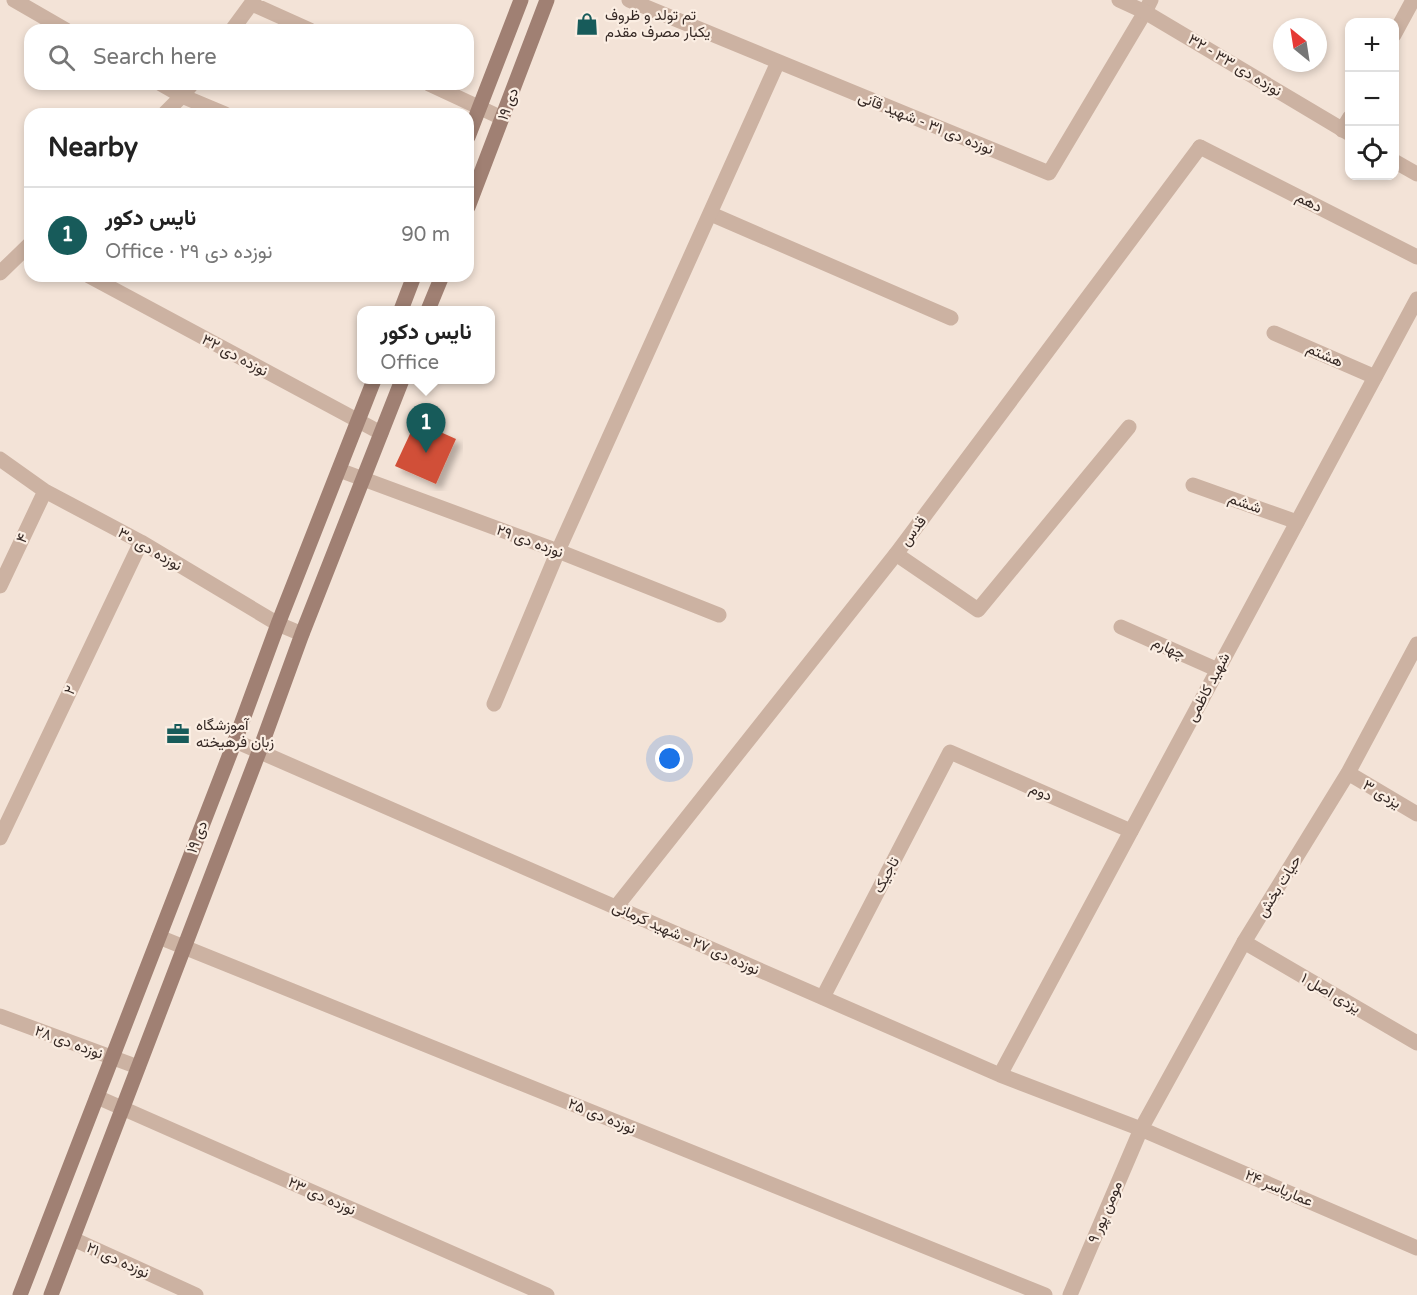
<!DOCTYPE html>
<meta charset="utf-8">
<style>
:root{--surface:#fff;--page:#f6f6f6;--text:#222;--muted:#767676;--line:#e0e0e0;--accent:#175b5a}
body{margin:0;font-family:"Varela Round",Vazirmatn,sans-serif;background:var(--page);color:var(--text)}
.controls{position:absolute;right:18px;top:18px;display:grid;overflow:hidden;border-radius:12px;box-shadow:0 3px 9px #0003}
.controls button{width:54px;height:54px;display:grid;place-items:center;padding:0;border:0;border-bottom:2px solid var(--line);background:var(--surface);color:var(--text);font:30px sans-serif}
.compass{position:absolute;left:1273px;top:18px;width:54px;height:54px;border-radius:50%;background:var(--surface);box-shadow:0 3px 9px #0003;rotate:330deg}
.you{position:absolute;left:670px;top:759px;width:21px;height:21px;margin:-15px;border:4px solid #fff;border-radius:50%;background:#1a73e8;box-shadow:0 0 0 9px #1a73e833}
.badge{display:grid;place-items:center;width:39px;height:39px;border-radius:50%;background:var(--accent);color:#fff;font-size:20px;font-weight:700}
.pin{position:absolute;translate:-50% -50px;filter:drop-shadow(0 2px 3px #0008)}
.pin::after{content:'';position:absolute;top:32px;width:21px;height:18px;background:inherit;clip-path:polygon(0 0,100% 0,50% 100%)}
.popup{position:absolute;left:357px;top:306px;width:138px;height:78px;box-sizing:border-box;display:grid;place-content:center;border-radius:12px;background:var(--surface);filter:drop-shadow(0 2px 4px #0005);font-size:20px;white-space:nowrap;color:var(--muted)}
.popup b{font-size:22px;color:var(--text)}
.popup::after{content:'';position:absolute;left:50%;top:100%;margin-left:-12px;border:12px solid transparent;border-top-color:var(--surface)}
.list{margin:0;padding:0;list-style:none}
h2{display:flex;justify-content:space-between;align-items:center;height:78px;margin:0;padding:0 24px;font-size:26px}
h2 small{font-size:20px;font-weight:400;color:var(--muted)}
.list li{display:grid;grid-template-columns:39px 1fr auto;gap:18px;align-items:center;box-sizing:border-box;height:96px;padding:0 24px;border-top:2px solid var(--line)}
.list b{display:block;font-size:22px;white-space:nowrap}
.list p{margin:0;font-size:20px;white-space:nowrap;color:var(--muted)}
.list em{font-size:20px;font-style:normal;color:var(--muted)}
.icon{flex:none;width:33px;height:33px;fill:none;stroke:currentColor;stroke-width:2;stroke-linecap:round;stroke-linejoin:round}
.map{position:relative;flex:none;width:1417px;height:1295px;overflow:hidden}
.search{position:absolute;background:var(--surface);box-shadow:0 3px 9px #0003;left:24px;top:24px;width:450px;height:66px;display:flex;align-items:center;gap:15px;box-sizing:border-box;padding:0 21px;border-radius:18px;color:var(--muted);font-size:22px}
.panel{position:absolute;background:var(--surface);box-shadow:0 3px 9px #0003;left:24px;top:108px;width:450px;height:174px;border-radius:18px}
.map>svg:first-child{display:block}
.building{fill:#d15037;filter:url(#shadow)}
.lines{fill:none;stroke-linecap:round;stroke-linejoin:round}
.service{stroke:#ccb2a2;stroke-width:15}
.minor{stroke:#ccb2a2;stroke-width:15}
.tertiary{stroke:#ccb2a2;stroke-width:15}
.secondary{stroke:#a08073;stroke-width:15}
.labels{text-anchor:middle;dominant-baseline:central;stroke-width:4.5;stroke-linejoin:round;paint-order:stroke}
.poi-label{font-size:15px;fill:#362925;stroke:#fbeee3;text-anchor:start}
.street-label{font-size:15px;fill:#362925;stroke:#fbeee3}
</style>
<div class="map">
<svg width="1417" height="1295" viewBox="0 0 1417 1295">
<defs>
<filter id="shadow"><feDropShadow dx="5.5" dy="5.5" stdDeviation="3" flood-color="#0004"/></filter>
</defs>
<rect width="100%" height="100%" fill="#f3e3d7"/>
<!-- building -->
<path class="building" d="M416 421 456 439 436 484 395 466Z"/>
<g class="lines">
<!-- service -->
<path class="service" d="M1200 147 1417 257
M711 214 951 318
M1274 333 1375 377
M1193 485 1297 522
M896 554 978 610 1129 427
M1121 627 1218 670
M1244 942 1417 1043
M823 997 950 752 1131 831"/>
<!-- minor -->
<path class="minor" d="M14 0 66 30
M629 0 1049 173 1145 12 1151 0
M252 4 310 30
M232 30 254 0
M1394 35 1413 0
M161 84 182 96 225 114
M429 84 502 118
M164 114 182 96 192 84
M1342 130 1350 117
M0 273 30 244
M89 276 381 433
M0 459 45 491 141 542 278 624 302 634
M339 470 558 551 719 615
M0 586 45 491
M494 704 558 551 778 62
M235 741 1000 1075 1141 1129 1417 1248
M1348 773 1417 814
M0 838 141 542
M616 907 896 554 1200 147
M159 937 1045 1295
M0 1016 138 1067
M1000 1075 1417 299
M97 1097 547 1295
M73 1239 196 1295
M1070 1295 1141 1129 1244 942 1348 773 1417 644"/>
<!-- tertiary -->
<path class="tertiary" d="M1119 0 1145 12 1350 134
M1394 161 1417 174"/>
<!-- secondary -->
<path class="secondary" d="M468 137 521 0
M468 207 547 0
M401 310 414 276
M428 310 442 276
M20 1295 235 741 278 624 374 380
M51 1295 259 752 302 634 402 380"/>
</g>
<!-- icons -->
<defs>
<g id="shop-bare" transform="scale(1.8)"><path d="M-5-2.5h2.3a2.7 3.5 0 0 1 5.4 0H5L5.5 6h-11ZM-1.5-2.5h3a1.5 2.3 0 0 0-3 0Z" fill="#175b5a" stroke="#fbeee3" stroke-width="2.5" paint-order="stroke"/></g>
<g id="office-bare" transform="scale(1.8)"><path d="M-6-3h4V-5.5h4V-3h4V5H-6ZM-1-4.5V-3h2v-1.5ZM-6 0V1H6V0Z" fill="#175b5a" stroke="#fbeee3" stroke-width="2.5" paint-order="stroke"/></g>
</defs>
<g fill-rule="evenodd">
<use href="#shop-bare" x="587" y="24"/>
<use href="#office-bare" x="178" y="734"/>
</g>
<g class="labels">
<!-- poi labels -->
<g class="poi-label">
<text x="605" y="15">تم تولد و ظروف<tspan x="605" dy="17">یکبار مصرف مقدم</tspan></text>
<text x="196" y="725">آموزشگاه<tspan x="196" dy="17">زبان فرهیخته</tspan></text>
</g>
<!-- street labels -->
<g class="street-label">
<text transform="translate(1235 65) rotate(31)">۳۲ - نوزده دی ۳۳</text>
<text transform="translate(508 104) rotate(-69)">۱۹ دی</text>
<text transform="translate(926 123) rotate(22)">نوزده دی ۳۱ - شهید قآنی</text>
<text transform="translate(1309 202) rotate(27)">دهم</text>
<text transform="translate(235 355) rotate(28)">نوزده دی ۳۲</text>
<text transform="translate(1325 355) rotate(24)">هشتم</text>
<text transform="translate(1245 503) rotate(20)">ششم</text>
<text transform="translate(913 531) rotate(-53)">قدس</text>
<text transform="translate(22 538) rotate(-65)">۴</text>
<text transform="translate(530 541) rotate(20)">نوزده دی ۲۹</text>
<text transform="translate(150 549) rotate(30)">نوزده دی ۳۰</text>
<text transform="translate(1169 648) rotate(24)">چهارم</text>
<text transform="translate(1208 687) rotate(-62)">شهید کاظمی</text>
<text transform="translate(70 690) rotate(-65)">۲</text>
<text transform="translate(1041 792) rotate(24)">دوم</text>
<text transform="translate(1382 794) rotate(31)">یزدی ۳</text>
<text transform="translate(197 837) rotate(-69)">۱۹ دی</text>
<text transform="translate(886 875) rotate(-62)">تاجیک</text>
<text transform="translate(1279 886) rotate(-58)">حیات بخش</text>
<text transform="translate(686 938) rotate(24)">نوزده دی ۲۷ - شهید کرمانی</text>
<text transform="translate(1331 993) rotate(30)">یزدی اصل ۱</text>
<text transform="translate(69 1042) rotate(20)">نوزده دی ۲۸</text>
<text transform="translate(602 1116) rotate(22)">نوزده دی ۲۵</text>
<text transform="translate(1279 1188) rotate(23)">عماریاسر ۲۴</text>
<text transform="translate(322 1196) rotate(24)">نوزده دی ۲۳</text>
<text transform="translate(1105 1212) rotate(-67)">مومن پور ۹</text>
<text transform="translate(118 1260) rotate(24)">نوزده دی ۲۱</text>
</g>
</g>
</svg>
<div class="controls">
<button>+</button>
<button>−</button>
<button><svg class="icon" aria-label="locate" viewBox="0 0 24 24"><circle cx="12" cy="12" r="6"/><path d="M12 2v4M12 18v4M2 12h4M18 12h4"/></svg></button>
</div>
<svg class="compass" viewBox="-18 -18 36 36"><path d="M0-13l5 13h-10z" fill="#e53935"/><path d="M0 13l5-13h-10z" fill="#767676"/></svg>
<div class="you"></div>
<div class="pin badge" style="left:426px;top:453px">1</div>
<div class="popup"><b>نایس دکور</b>Office</div>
<div class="search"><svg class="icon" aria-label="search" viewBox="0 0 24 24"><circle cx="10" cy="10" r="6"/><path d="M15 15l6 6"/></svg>Search here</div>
<section class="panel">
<h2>Nearby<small></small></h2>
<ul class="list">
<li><span class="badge">1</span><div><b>نایس دکور</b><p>Office · نوزده دی ۲۹</p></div><em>90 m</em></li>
</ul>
</section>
</div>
